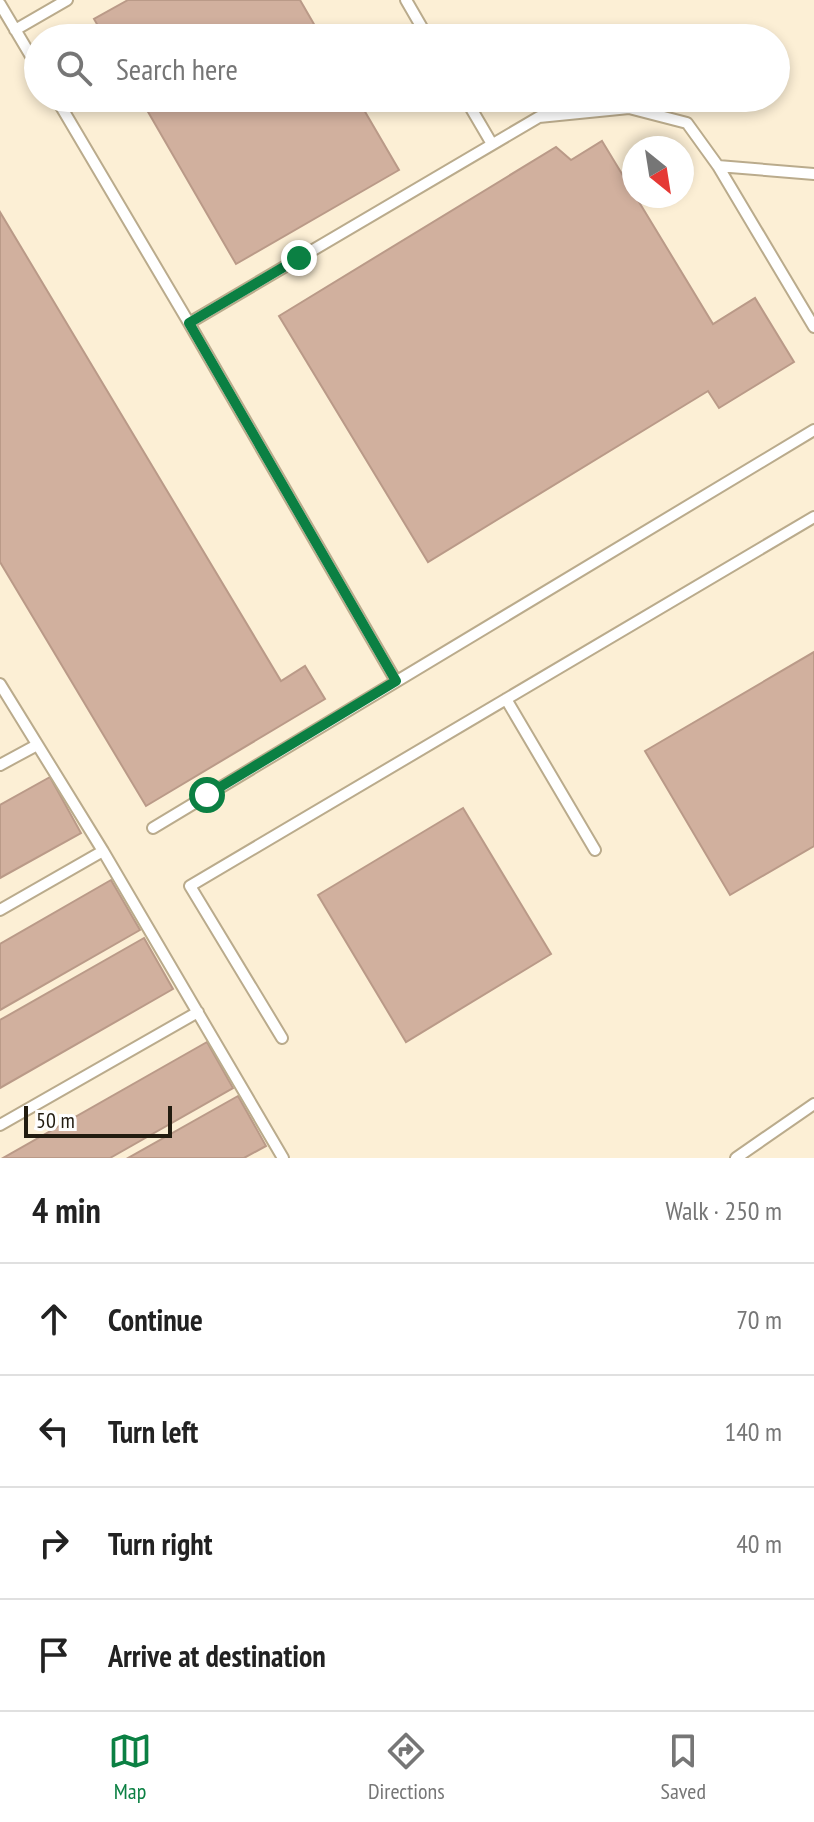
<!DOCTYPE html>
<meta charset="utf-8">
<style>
:root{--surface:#fff;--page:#f6f6f6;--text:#222;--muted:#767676;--line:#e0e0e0;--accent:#0b8043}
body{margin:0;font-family:"PT Sans Narrow",sans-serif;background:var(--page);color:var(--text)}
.compass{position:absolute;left:622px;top:136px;width:72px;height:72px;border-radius:50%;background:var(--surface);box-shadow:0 4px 12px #0003;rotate:150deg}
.scale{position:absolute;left:24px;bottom:20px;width:148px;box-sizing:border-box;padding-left:8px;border:4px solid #221c10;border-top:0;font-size:22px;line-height:28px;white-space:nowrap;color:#221c10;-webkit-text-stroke:6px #fefefe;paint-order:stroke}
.stop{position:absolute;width:24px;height:24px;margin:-18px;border:6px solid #0b8043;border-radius:50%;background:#fff}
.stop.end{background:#0b8043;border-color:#fff;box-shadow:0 2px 8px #0008}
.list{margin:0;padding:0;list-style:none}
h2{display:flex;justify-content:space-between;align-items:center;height:104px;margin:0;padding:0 32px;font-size:34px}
h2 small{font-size:26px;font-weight:400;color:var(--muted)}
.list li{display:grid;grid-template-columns:52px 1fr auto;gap:24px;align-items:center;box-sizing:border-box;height:112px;padding:0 32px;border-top:2px solid var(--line)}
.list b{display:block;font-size:30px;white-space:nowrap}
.list em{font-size:26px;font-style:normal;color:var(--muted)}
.icon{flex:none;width:44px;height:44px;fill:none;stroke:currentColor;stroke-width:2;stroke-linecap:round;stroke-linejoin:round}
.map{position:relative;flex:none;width:814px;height:1158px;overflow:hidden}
.search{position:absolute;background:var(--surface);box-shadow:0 4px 12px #0003;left:24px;right:24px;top:24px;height:88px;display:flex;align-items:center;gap:20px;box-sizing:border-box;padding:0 28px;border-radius:44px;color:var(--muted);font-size:30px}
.sheet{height:552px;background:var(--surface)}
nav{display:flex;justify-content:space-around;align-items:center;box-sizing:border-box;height:112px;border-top:2px solid var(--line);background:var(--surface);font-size:22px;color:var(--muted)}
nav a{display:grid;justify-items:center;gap:4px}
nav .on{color:var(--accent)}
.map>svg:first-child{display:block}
.building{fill:#d1b09e;stroke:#ba9a88;stroke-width:2}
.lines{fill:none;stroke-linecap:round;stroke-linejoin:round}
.service-casing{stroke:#baab8c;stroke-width:14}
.service{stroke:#fff;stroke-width:10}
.route{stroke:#0b8043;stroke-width:10}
</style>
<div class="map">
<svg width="814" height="1158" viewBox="0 0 814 1158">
<rect width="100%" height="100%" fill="#fcefd5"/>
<!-- building -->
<path class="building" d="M128 0H300L322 38H105L94 19Z
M140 98H357L399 170 236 264Z
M602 141 713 324 755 298 794 362 719 408 708 391 428 562 279 316 556 147 571 160Z
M0 212 281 681 305 666 325 699 146 806 0 562Z
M814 652V846L730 895 645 751Z
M50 777 81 833 0 878V805Z
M463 808 551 954 406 1042 318 895Z
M111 880 140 930 0 1010V944Z
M144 938 173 989 0 1088V1020Z
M207 1042 233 1088 110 1158H3Z
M238 1096 266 1146 244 1158H128Z"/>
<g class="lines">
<!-- service casing -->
<g class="service-casing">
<path id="service" d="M406 0 428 38
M0 4 38 68
M15 30 67 0
M56 98 189 323 539 117 629 108 687 123 718 166 814 174
M465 98 492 144
M718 166 814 327
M189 323 396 681
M0 684 103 851 283 1158
M506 699 595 850
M0 765 37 745
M153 828 814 430
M0 910 103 851
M282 1038 190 886 814 517
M0 1125 198 1012
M736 1158 814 1104"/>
</g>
<!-- service -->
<use href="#service" class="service"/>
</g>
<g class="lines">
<!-- route -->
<path class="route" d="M207 795 396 681 189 323 299 258"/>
</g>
</svg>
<svg class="compass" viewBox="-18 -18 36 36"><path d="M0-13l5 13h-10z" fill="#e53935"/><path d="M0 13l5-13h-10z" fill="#767676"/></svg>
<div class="scale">50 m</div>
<div class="stop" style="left:207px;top:795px"></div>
<div class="stop end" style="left:299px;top:258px"></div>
<div class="search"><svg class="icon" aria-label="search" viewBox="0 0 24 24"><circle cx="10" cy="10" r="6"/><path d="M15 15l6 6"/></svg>Search here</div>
</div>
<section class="sheet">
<h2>4 min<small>Walk · 250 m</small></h2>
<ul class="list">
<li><svg class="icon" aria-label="ahead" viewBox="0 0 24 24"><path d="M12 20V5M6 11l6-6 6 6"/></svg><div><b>Continue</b></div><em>70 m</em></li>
<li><svg class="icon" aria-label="left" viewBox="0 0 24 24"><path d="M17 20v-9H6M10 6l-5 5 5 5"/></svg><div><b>Turn left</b></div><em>140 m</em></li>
<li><svg class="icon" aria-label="right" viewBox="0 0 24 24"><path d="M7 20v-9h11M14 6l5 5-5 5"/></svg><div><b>Turn right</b></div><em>40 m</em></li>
<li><svg class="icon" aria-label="arrive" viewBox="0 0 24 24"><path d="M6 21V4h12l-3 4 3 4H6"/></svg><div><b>Arrive at destination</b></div></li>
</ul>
</section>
<nav>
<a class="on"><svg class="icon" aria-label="map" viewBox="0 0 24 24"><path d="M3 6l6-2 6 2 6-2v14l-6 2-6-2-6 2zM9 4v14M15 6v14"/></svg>Map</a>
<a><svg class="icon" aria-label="directions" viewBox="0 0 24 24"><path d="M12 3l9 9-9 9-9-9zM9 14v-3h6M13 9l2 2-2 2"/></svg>Directions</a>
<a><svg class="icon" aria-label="saved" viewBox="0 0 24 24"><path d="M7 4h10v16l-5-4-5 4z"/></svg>Saved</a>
</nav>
